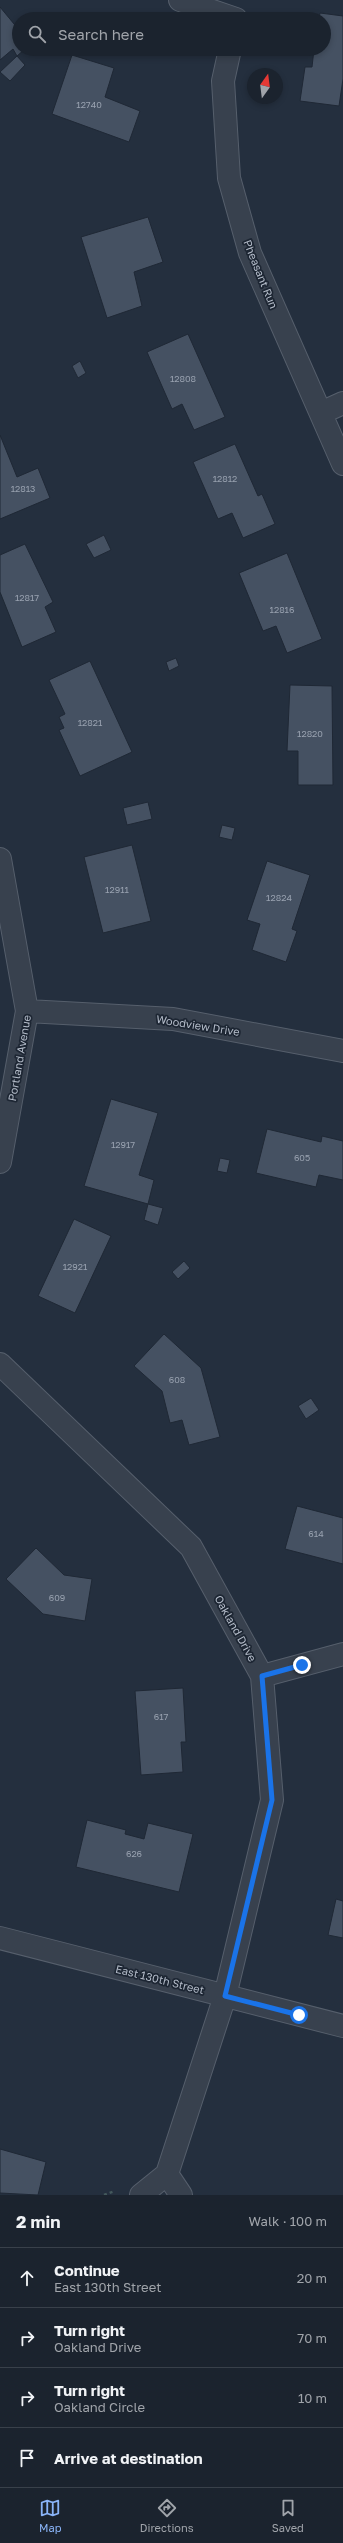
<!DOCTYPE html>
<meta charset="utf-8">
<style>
:root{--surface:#1b232e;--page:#282f3a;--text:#f1f3f6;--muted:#a0a4aa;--line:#39404a;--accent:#8ab4f8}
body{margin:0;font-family:"Golos Text",sans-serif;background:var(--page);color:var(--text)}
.compass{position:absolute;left:247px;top:68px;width:36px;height:36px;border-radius:50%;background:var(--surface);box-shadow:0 2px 6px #0003;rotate:14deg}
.stop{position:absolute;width:12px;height:12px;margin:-9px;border:3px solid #1a73e8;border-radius:50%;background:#fff}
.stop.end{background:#1a73e8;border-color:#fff;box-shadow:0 1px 4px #0008}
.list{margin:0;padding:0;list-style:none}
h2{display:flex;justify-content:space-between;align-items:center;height:52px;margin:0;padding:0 16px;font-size:17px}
h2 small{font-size:13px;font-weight:400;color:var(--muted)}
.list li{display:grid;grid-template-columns:26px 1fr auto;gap:12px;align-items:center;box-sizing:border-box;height:60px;padding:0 16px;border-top:1px solid var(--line)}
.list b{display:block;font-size:15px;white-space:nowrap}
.list p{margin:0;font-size:13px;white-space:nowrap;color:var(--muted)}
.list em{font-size:13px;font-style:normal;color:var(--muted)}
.icon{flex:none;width:22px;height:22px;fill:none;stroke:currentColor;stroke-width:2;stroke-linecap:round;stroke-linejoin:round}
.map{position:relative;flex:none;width:343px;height:2195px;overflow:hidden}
.search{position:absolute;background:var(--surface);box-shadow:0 2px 6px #0003;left:12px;right:12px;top:12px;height:44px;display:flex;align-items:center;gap:10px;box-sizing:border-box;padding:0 14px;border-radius:22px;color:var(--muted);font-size:15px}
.sheet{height:292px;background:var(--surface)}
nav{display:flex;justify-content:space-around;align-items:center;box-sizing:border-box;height:56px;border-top:1px solid var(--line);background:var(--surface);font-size:11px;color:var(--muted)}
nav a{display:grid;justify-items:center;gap:2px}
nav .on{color:var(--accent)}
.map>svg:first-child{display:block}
.building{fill:#455162;stroke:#1f2835}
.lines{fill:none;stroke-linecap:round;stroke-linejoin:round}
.minor-casing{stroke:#565f6c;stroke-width:24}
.path{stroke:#44595c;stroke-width:2.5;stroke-dasharray:3 3;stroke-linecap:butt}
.minor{stroke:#38414e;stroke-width:22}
.route{stroke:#1a73e8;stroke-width:5}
.labels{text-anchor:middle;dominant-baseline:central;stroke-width:3.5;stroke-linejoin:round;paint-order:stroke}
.number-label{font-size:9px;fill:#98a1af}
.street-label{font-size:11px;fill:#b4bcc9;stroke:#1d2633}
</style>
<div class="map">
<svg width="343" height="2195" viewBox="0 0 343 2195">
<rect width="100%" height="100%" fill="#242f3e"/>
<!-- building -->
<path class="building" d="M0 7 19 30V49H25L17 56 13 49 0 60Z
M320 13 343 16V79L339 106 300 101 305 67H312L314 49H324V19H319Z
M72 55 114 68 105 97 140 111 129 142 52 114Z
M17 56 25 65 10 81 0 72Z
M148 217 163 262 134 272 142 306 107 318 81 237Z
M188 334 225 417 194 430 182 404 172 409 147 352Z
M80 361 86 373 78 378 72 366Z
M0 435 17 477 38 468 50 498 0 519Z
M235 444 258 496 262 494 275 524 243 538 232 513 218 519 193 462Z
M104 535 111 550 94 558 86 544Z
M25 544 53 602 45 607 56 632 22 647 0 592V555Z
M287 553 322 639 287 653 276 626 263 631 239 573Z
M176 658 179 666 169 671 166 662Z
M90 661 132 752 80 776 59 730 64 728 59 717 65 714 49 680Z
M290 685 332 686 333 785H298V751H287Z
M148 802 152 819 127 825 123 808Z
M222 825 235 828 232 840 219 837Z
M132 845 151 921 103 933 84 857Z
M267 861 310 875 292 929 297 931 286 962 252 950 260 924 247 920Z
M111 1099 158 1113 139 1175 154 1180 148 1204 84 1186Z
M267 1129 321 1142 322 1136 343 1141V1180L319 1175 316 1187 256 1173Z
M220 1158 230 1160 227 1173 217 1171Z
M148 1204 163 1208 158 1225 144 1220Z
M74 1219 111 1236 75 1313 38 1296Z
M184 1261 190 1268 178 1279 172 1272Z
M164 1334 201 1368 220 1437 189 1445 182 1420 170 1423 162 1391 134 1366Z
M311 1398 319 1410 306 1419 298 1406Z
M297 1506 343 1518V1564L285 1549Z
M36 1548 64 1575 92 1579 85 1621 43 1614 6 1579Z
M183 1688 186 1742H181L183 1772 141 1775 135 1691Z
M87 1820 126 1830 125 1834 144 1839 148 1823 193 1834 179 1892 76 1867Z
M336 1899 343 1901V1938L328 1935Z
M0 2149 46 2162 38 2195 0 2193Z"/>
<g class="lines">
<!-- minor casing -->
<g class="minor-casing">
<path id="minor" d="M180 0 236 19
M230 49 223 81 229 178 250 253 343 464
M321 413 343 403
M0 859 27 1011 0 1162
M27 1011 173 1019 343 1051
M0 1364 191 1547 262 1676 272 1800 225 1996 167 2174 141 2195
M262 1676 343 1654
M0 1938 343 2026
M167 2174 181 2195"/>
</g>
<!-- path -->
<path class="path" d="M104 2195 115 2191"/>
<!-- minor -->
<use href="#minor" class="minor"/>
</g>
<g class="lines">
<!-- route -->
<path class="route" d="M299 2015 225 1996 272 1800 262 1676 302 1665"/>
</g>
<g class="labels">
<!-- number labels -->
<g class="number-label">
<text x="89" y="104">12740</text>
<text x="183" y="378">12808</text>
<text x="225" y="478">12812</text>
<text x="23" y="488">12813</text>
<text x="27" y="597">12817</text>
<text x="282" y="609">12816</text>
<text x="90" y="722">12821</text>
<text x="310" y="733">12820</text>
<text x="117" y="889">12911</text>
<text x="279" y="897">12824</text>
<text x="123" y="1144">12917</text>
<text x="302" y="1157">605</text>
<text x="75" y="1266">12921</text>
<text x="177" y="1379">608</text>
<text x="316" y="1533">614</text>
<text x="57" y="1597">609</text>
<text x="161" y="1716">617</text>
<text x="134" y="1853">626</text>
</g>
<!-- street labels -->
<g class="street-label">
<text transform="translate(261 274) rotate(68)">Pheasant Run</text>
<text transform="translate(198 1025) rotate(9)">Woodview Drive</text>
<text transform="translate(19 1058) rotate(-80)">Portland Avenue</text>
<text transform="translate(236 1628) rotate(61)">Oakland Drive</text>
<text transform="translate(160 1979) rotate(14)">East 130th Street</text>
</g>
</g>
</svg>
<svg class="compass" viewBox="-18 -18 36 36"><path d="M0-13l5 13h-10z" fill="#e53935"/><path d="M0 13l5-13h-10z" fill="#a0a4aa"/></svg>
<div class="stop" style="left:299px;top:2015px"></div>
<div class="stop end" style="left:302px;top:1665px"></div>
<div class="search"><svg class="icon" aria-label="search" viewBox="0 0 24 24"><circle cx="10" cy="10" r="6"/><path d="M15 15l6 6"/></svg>Search here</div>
</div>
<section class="sheet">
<h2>2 min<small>Walk · 100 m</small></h2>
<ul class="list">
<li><svg class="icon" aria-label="ahead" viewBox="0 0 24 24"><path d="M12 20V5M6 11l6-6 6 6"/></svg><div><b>Continue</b><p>East 130th Street</p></div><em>20 m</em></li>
<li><svg class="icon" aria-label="right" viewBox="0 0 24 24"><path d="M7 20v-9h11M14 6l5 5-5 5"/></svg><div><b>Turn right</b><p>Oakland Drive</p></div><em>70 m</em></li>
<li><svg class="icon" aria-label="right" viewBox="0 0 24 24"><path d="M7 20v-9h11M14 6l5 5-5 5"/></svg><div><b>Turn right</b><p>Oakland Circle</p></div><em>10 m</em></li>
<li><svg class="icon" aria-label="arrive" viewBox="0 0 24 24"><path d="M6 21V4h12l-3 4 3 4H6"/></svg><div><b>Arrive at destination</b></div></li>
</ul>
</section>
<nav>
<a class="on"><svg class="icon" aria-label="map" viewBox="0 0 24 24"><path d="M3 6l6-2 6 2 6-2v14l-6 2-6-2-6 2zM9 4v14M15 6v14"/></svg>Map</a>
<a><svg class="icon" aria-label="directions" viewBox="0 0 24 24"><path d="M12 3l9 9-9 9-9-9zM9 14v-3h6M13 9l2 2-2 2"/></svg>Directions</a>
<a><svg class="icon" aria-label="saved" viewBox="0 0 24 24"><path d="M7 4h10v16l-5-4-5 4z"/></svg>Saved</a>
</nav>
